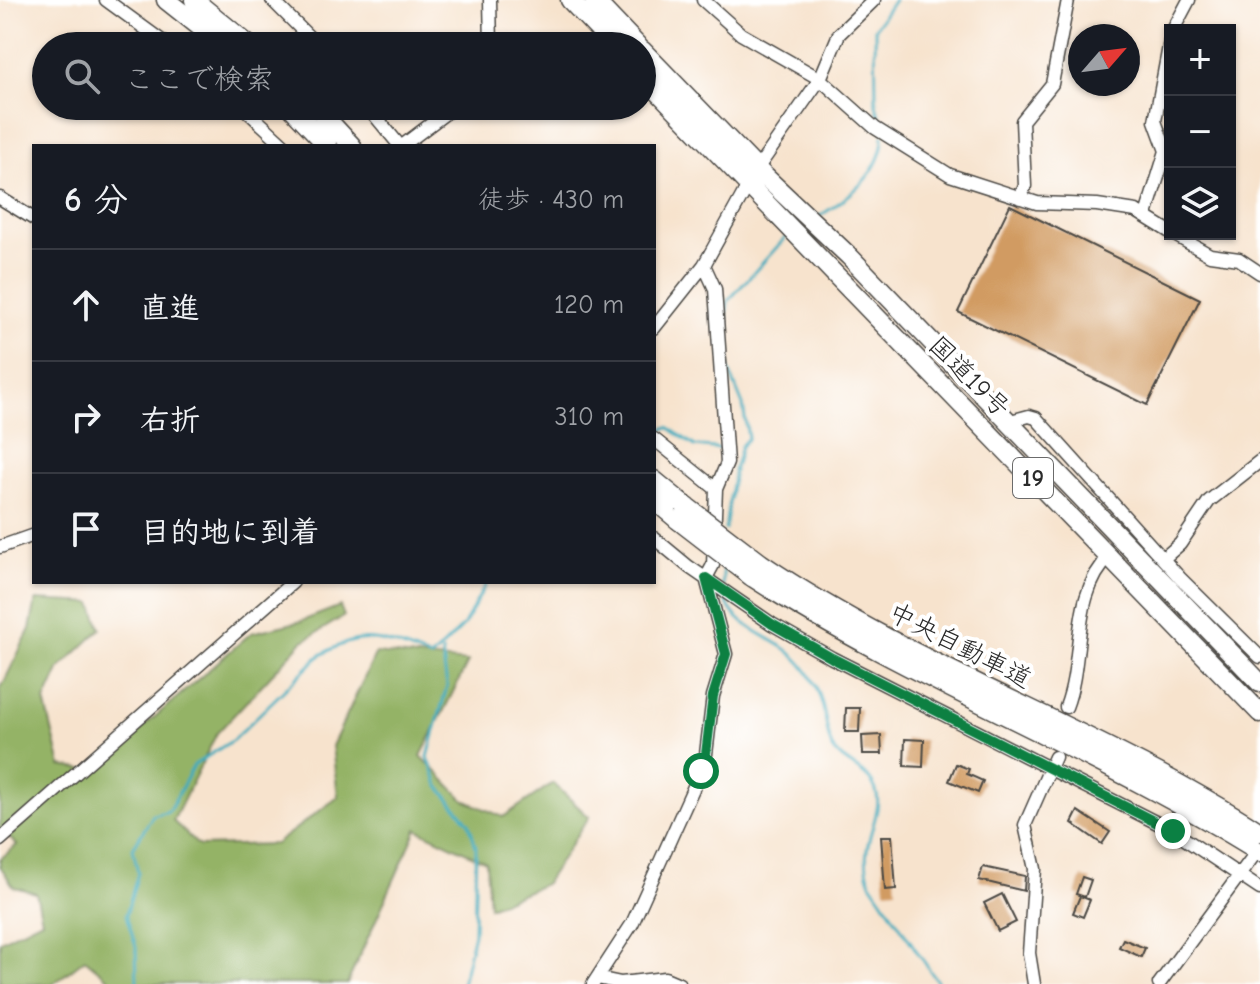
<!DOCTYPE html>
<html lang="ja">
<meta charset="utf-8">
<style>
:root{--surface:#171b24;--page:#242831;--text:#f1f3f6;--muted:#9ea1a6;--line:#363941}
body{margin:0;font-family:"Comic Neue","Klee One",sans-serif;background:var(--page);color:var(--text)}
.controls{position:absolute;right:24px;top:24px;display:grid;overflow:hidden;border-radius:0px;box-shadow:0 2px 6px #0004}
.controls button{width:72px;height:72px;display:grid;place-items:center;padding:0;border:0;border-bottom:2px solid var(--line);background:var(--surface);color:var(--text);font:40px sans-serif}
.compass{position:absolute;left:1068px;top:24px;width:72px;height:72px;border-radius:50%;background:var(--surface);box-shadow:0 2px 6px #0004;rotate:62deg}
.stop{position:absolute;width:24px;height:24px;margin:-18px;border:6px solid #0b8043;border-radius:50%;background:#fff}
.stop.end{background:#0b8043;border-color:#fff;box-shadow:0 2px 8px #0008}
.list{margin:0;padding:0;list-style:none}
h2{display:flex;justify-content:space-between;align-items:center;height:104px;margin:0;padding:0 32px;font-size:34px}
h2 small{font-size:26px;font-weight:400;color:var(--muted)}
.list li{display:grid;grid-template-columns:52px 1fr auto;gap:24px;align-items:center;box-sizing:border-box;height:112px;padding:0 32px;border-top:2px solid var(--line)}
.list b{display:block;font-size:30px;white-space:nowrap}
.list em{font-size:26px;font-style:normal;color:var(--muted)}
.icon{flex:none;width:44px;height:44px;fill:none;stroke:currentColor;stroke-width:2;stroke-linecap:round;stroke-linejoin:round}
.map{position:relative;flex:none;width:1260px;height:984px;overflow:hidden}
.search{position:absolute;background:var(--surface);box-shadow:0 2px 6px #0004;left:32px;top:32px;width:624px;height:88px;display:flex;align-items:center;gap:20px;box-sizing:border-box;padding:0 28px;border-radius:44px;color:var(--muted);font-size:30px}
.panel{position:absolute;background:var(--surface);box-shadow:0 2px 6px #0004;left:32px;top:144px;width:624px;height:440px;border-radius:0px}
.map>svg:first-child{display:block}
.forest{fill:#94b366;stroke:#606f48;stroke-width:2}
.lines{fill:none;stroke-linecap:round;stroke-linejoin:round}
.stream{stroke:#3eabbd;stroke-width:3}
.building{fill:#d19b62}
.minor-casing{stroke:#4a4743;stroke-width:15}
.highway-casing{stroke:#4a4743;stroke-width:21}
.minor{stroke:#fff;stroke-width:12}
.highway{stroke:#fff;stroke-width:18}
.highway-bridge-casing{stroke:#4a4743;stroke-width:21;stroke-linecap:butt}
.highway-bridge{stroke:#fff;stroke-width:18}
.route{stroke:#0b8043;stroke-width:10}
.labels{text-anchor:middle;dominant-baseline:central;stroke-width:8;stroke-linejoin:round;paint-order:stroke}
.shield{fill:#fff;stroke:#6b6b6b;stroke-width:2}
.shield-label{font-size:24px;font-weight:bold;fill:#2b2b2b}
.street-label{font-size:26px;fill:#2b2b2b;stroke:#fff}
</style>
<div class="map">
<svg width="1260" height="984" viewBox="0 0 1260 984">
<rect width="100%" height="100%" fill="#fff"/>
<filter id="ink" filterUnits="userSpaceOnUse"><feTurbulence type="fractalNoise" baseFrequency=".0125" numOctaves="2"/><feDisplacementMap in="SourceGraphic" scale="16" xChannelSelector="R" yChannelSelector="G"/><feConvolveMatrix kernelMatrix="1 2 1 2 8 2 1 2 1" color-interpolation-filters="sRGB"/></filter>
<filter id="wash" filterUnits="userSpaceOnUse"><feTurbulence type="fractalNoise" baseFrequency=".006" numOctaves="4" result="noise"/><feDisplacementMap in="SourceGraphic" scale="32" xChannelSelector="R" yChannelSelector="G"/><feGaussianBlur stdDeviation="1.8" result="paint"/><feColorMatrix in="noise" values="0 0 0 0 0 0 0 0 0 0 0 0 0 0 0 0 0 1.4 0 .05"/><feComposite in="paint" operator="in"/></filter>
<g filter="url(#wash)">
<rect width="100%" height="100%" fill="#f7e3cd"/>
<!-- forest -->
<path class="forest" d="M36 600 92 603 101 629 60 668 45 701 61 766 93 771 251 633 302 621 340 606 344 616 302 642 217 733 173 821 199 846 275 844 338 797 332 746 376 653 468 662 421 756 464 800 503 817 553 783 589 817 545 884 489 907 486 862 417 829 347 984H115L85 959 53 984H0V941L42 920 36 893 14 887 0 866V859L17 845 0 829V690L30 629Z"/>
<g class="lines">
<!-- stream -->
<path class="stream" d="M883 129 876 104 875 28 894 0
M818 217C846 200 883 173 883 136
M654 433 668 427 695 446 722 449
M725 529 734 471 741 446 748 438 743 405 728 368 725 325 728 301 787 236
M723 564V585
M725 596C730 624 767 635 787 650 810 668 820 690 825 717 827 726 828 739 832 747 841 763 865 769 873 784 890 813 854 841 871 883L939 984
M442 652 447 686 428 757 438 785 469 823 476 847 474 933 462 984
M137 984 136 947 126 915 138 873 133 848 153 815 169 811 194 765 233 740 318 657C363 628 385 640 431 658L464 625 487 582"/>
</g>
<g id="blocks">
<!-- building -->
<path class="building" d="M1010 205 1200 299 1147 405 958 312Z
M846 708H860L859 732H845Z
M881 735 882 754H863L862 736Z
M905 739 924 740 923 767 904 766Z
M956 764 969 769 967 774 983 781 978 793 949 781Z
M1078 811 1110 832 1102 844 1072 823Z
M881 836H892L896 889 885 890Z
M983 867 1025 876 1024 891 979 880Z
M1082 877 1091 880 1085 897 1076 894Z
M1002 894 1016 922 998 931 984 903Z
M1080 896 1090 900 1083 917 1073 913Z
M1123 939 1145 948 1141 957 1119 947Z"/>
</g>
</g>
<g filter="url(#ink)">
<use href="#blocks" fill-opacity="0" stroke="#4a4743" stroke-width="2"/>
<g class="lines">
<!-- minor casing -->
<g class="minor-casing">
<path id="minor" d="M106 0 169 46
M272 0 318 46
M490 0 491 46
M703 0 741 34 820 79 875 128 950 175 1037 203 1097 205 1136 211 1170 232
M1173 30 1189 0
M242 106 285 146
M367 106 400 146
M402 146 455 106
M0 198 34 219
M1020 198 1025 186 1022 121 1052 84 1068 0
M1146 215 1166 151 1155 121 1170 41
M1173 234 1210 255 1239 259 1260 273
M654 328 704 265 757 169 820 79 839 34 874 0
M1007 422 1029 416 1036 418 1180 578 1260 657
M654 439 716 489
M654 538 689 567 772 624 832 658 1173 831 1260 889
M0 547 34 535
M1164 558 1180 544 1209 501 1260 461
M1066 707C1085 658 1070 594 1111 555
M0 840 293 582
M597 978 621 983 665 978 679 984
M593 984 632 924 701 771 706 754 713 696 726 654 706 578 713 565 716 489 727 463 715 289 704 265
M1034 984 1029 953 1035 869 1025 825 1055 757
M1159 984 1252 858"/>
</g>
<!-- highway casing -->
<g class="highway-casing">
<path id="highway" d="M166 0 224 46
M194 0 250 46
M570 0 614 46
M594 0 638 46
M642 50 757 169 849 256 1260 683
M642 75 1260 713
M290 106 328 146
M315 106 352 146
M654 480 682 503
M654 500 678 520
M762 564C919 670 1102 730 1260 832
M752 577C914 682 1096 749 1260 852"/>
</g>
<!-- minor -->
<use href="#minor" class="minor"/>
<!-- highway -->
<use href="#highway" class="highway"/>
<!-- highway-bridge casing -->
<g class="highway-bridge-casing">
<path id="highway-bridge" d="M682 503 762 564
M678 520 752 577"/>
</g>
<!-- highway-bridge -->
<use href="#highway-bridge" class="highway-bridge"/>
</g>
</g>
<g class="lines" filter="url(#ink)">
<!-- route -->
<path class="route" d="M701 771 706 754 713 696 726 654 706 578 772 624 832 658 1173 831"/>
</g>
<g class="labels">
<!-- shield labels -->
<rect class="shield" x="1013" y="458" width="40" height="40" rx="6"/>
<g class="shield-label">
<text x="1033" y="478">19</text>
</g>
<!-- street labels -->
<g class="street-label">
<text transform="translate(969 377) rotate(45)">国道19号</text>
<text transform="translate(960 646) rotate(27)">中央自動車道</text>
</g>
</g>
</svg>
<div class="controls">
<button>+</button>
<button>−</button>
<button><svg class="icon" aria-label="layers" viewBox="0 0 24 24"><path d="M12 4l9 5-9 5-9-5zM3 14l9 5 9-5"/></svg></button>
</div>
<svg class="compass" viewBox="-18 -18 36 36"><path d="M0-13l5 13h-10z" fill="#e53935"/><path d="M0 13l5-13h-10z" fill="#9ea1a6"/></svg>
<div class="stop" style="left:701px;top:771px"></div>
<div class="stop end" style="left:1173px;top:831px"></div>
<div class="search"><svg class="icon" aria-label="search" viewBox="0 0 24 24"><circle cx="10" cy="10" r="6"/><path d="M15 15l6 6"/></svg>ここで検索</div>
<section class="panel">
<h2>6 分<small>徒歩 · 430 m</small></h2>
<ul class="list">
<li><svg class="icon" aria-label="ahead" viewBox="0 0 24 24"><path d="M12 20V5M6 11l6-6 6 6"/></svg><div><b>直進</b></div><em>120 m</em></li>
<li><svg class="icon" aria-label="right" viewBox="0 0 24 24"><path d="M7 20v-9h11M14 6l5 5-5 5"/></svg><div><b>右折</b></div><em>310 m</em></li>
<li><svg class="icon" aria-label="arrive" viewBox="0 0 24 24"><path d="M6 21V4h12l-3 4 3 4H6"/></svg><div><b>目的地に到着</b></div></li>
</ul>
</section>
</div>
